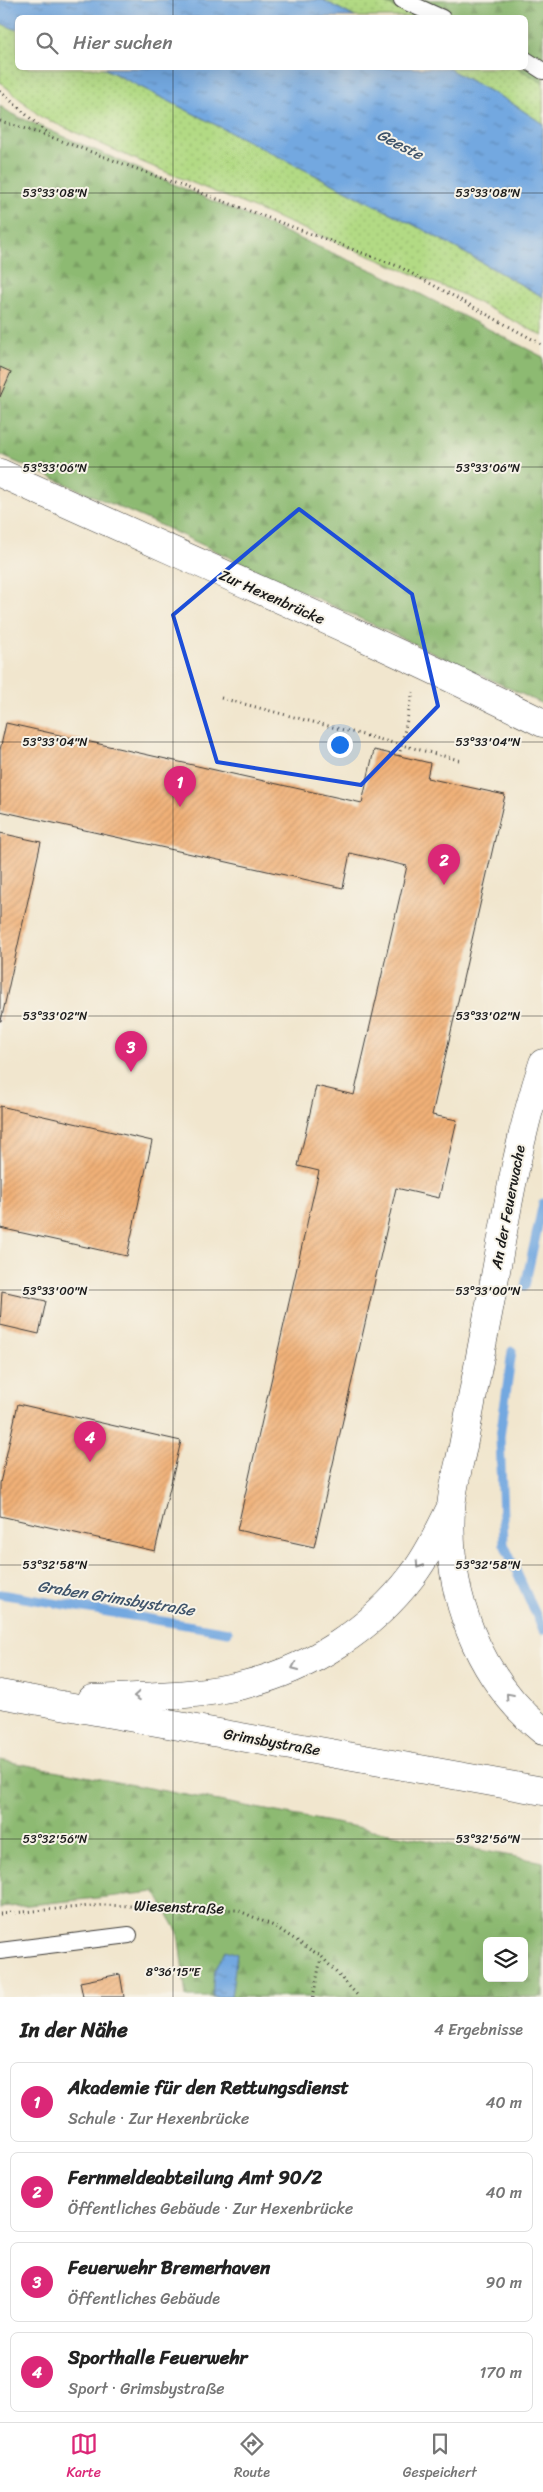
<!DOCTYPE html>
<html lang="de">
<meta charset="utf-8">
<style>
:root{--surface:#fff;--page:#f6f6f6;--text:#222;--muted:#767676;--line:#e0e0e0;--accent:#db2777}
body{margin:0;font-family:Sriracha,sans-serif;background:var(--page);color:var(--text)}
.controls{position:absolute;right:15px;bottom:15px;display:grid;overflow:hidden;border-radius:8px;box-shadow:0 5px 20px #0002}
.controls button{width:45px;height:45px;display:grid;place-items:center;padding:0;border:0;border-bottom:1px solid var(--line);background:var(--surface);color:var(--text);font:25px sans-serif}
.you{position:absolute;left:339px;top:744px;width:18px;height:18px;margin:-12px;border:4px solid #fff;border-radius:50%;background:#1a73e8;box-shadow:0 0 0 8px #1a73e833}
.badge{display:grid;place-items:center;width:32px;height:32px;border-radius:50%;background:var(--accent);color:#fff;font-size:16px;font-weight:700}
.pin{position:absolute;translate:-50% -41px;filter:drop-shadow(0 1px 2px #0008)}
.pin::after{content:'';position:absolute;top:26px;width:18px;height:15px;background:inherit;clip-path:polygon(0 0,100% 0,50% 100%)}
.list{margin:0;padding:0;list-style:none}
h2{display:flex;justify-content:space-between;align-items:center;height:65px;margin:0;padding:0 20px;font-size:21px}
h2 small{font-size:16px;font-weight:400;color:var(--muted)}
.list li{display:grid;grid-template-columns:32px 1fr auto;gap:15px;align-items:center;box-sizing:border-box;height:80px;margin:0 10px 10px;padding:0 10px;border:1px solid var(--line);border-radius:8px}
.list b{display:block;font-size:19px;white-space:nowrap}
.list p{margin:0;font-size:16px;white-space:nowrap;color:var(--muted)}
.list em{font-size:16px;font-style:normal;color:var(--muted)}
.icon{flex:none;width:28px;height:28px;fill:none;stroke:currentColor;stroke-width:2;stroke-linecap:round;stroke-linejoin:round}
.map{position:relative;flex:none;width:543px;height:1997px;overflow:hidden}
.search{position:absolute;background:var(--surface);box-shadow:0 5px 20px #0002;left:15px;right:15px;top:15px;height:55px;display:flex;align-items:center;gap:12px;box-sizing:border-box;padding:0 18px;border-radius:8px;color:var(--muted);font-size:19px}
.sheet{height:425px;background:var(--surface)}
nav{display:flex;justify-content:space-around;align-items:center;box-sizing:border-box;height:70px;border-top:1px solid var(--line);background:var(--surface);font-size:14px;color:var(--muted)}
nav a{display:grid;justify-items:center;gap:2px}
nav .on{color:var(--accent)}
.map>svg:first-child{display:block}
.grass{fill:url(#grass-dots);stroke:#677b50}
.forest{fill:url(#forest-firs);stroke:#546b47;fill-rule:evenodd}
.water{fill:url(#water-ripples);stroke:#48627e}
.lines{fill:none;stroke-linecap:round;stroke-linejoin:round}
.stream{stroke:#73a8e0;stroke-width:9}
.building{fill:url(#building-hatch)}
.lane-casing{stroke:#3c3a37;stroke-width:18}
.street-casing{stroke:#3c3a37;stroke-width:29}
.highway-casing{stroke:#3c3a37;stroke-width:29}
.path{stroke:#3c3a37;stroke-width:3;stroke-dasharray:1 4;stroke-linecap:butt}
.lane{stroke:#fff;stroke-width:16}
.street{stroke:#fff;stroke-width:28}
.highway{stroke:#fff;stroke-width:28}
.oneway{stroke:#999}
.marked{fill:none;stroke:#1d4ed8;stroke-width:4;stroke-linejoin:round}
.ticks{fill:none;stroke:#1c1c1c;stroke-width:1;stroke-opacity:0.45}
.labels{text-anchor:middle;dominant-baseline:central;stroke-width:4;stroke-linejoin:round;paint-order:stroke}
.street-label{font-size:15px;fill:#1c1c1c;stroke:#f7f3e8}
.water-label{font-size:16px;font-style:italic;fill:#3f546a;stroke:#f7f3e8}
.ticks-label{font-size:12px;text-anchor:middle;fill:#1c1c1c;stroke:#f7f3e8;stroke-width:4;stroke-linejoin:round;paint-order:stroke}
</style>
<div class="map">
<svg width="543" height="1997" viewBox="0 0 543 1997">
<defs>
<pattern id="grass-dots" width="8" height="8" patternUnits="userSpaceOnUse" patternTransform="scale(1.25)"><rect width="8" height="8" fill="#b2da84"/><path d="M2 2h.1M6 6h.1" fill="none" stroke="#98ba71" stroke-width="1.8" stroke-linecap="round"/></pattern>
<pattern id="forest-firs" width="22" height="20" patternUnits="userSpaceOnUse" patternTransform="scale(1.25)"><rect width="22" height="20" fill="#8dba72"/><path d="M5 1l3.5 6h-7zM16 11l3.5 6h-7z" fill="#799f62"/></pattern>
<pattern id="water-ripples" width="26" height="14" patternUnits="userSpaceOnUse" patternTransform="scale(1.25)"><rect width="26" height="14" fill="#73a8e0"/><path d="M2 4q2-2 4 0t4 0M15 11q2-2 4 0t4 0" fill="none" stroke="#5e88b5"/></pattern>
<pattern id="building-hatch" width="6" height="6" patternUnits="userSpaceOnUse" patternTransform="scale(1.25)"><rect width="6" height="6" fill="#f0b077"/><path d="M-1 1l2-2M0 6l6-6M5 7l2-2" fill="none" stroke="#cd9766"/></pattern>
</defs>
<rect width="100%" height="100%" fill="#f7f3e8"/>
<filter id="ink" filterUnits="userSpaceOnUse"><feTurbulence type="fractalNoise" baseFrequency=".02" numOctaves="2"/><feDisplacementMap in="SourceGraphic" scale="10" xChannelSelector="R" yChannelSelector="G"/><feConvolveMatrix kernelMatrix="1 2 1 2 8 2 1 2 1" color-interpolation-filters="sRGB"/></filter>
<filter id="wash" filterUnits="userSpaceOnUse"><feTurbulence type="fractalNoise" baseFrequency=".0096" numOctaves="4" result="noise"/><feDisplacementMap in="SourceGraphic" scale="20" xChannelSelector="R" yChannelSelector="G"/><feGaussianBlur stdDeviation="1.12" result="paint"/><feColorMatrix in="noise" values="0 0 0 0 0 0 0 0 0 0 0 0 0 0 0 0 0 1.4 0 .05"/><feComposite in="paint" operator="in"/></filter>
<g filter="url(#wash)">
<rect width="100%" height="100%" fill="#f1e6ce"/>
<!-- grass -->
<path class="grass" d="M323 0H378L417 17H355Z
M0 23 17 30 18 68H103L422 229 543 297V336L459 293 130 157 41 117 0 82Z
M447 68H518L543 83V124L510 102Z"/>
<!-- forest -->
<path class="forest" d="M378 0H543V83L518 68H526V18L417 17Z
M0 106 12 114 381 274 543 357V704L162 526 0 455Z
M0 1760 543 1862V1997H186L178 1932 155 1892 0 1908ZM487 1941H524V1978H487Z"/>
<!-- water -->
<path class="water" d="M0 0H323L355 17 18 18 17 30 0 23Z
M103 68H447L510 102 543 124V297L422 229Z
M226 1950 237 1954 231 1997H213C212 1977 214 1966 226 1950Z"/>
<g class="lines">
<!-- stream -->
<path class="stream" d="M525 1286 543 1203
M512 1351 500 1437 504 1544 543 1630
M0 1594 228 1632"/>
</g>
<g id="blocks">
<!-- building -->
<path class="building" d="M0 367 11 372 0 397Z
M6 723 362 803 374 750 430 763 427 778 505 795 432 1115 457 1120 439 1198 396 1188 314 1547 237 1530 319 1171 298 1166 316 1086 354 1095 407 866 350 853 343 888 0 811V750Z
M0 833 41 842 1 1021H0Z
M0 1106 152 1141 127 1256 0 1228Z
M2 1291 46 1301 39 1334 0 1325Z
M18 1404 181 1441 155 1551 0 1516V1483Z
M120 1974 124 1997H83L80 1982Z"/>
</g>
</g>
<g filter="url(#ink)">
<use href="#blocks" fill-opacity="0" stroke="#3c3a37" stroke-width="1"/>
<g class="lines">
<!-- lane casing -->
<g class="lane-casing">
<path id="lane" d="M402 0 442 18
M526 60 543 71
M0 1951 129 1935"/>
</g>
<!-- street casing -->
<g class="street-casing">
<path id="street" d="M0 473C181 556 365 634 543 723
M492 1293C506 1216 518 1138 543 1063"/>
</g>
<!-- highway casing -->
<g class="highway-casing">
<path id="highway" d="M492 1293C482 1344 473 1395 463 1446 459 1466 452 1488 451 1509 446 1593 477 1677 543 1731
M0 1694 543 1791
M92 1699C143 1696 197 1697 247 1684 311 1668 372 1629 412 1576 428 1555 439 1531 451 1507"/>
</g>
<!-- path -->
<path class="path" d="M0 91 49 135
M0 121 51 137 400 267 543 345
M221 698 459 760
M399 756 413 692
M0 1914 103 1905 237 1910 274 1926 322 1957 359 1997
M313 1997 321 1958"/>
<!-- lane -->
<use href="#lane" class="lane"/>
<!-- street -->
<use href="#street" class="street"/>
<!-- highway -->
<use href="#highway" class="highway"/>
</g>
<!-- one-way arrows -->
<defs><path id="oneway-chevron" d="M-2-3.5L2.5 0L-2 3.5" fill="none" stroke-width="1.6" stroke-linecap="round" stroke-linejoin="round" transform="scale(1.25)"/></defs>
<g class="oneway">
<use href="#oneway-chevron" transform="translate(419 1565) rotate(123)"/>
<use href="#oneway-chevron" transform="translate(295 1667) rotate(155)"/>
<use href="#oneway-chevron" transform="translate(137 1696) rotate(176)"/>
<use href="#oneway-chevron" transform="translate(509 1696) rotate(-131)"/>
</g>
</g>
<!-- marked area -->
<path class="marked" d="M299 509 412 594 438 706 361 785 217 762 173 615Z"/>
<!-- ticks -->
<path class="ticks" d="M173 0V18M173 68V1997M0 193H543M0 467H543M0 742H543M0 1016H543M0 1290H543M0 1565H543M0 1839H543"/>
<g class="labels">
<!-- street labels -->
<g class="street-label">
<text transform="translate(272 597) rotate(24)">Zur Hexenbrücke</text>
<text transform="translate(508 1207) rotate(-79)">An der Feuerwache</text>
<text transform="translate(272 1742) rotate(10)">Grimsbystraße</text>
<text transform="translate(179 1907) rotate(2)">Wiesenstraße</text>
</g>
<!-- water labels -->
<g class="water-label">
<text transform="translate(400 144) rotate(27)">Geeste</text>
<text transform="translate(116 1598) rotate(9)">Graben Grimsbystraße</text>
</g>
</g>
<g class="ticks-label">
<text x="55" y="197">53°33'08"N</text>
<text x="488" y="197">53°33'08"N</text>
<text x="55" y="472">53°33'06"N</text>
<text x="488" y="472">53°33'06"N</text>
<text x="55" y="746">53°33'04"N</text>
<text x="488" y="746">53°33'04"N</text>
<text x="55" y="1020">53°33'02"N</text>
<text x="488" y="1020">53°33'02"N</text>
<text x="55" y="1295">53°33'00"N</text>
<text x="488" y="1295">53°33'00"N</text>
<text x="55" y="1569">53°32'58"N</text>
<text x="488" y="1569">53°32'58"N</text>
<text x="55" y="1843">53°32'56"N</text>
<text x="488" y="1843">53°32'56"N</text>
<text x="173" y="1976">8°36'15"E</text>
</g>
</svg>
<div class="controls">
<button><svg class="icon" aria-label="layers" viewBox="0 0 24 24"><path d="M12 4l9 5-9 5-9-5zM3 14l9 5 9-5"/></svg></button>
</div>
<div class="you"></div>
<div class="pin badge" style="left:180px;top:807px">1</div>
<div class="pin badge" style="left:444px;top:885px">2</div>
<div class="pin badge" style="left:131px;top:1072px">3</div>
<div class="pin badge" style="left:90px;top:1462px">4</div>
<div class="search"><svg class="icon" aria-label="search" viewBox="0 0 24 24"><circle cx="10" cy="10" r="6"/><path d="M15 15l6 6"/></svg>Hier suchen</div>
</div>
<section class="sheet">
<h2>In der Nähe<small>4 Ergebnisse</small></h2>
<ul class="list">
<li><span class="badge">1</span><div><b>Akademie für den Rettungsdienst</b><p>Schule · Zur Hexenbrücke</p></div><em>40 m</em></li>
<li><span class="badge">2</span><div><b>Fernmeldeabteilung Amt 90/2</b><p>Öffentliches Gebäude · Zur Hexenbrücke</p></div><em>40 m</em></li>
<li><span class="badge">3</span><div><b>Feuerwehr Bremerhaven</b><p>Öffentliches Gebäude</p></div><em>90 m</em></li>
<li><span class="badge">4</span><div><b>Sporthalle Feuerwehr</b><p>Sport · Grimsbystraße</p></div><em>170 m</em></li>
</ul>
</section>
<nav>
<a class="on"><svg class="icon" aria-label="map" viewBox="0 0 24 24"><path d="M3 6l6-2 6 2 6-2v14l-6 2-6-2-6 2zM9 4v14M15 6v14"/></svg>Karte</a>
<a><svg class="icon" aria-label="directions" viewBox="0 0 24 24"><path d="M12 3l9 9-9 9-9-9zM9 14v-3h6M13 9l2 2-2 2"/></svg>Route</a>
<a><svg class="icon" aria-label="saved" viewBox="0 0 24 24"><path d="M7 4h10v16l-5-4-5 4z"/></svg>Gespeichert</a>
</nav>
